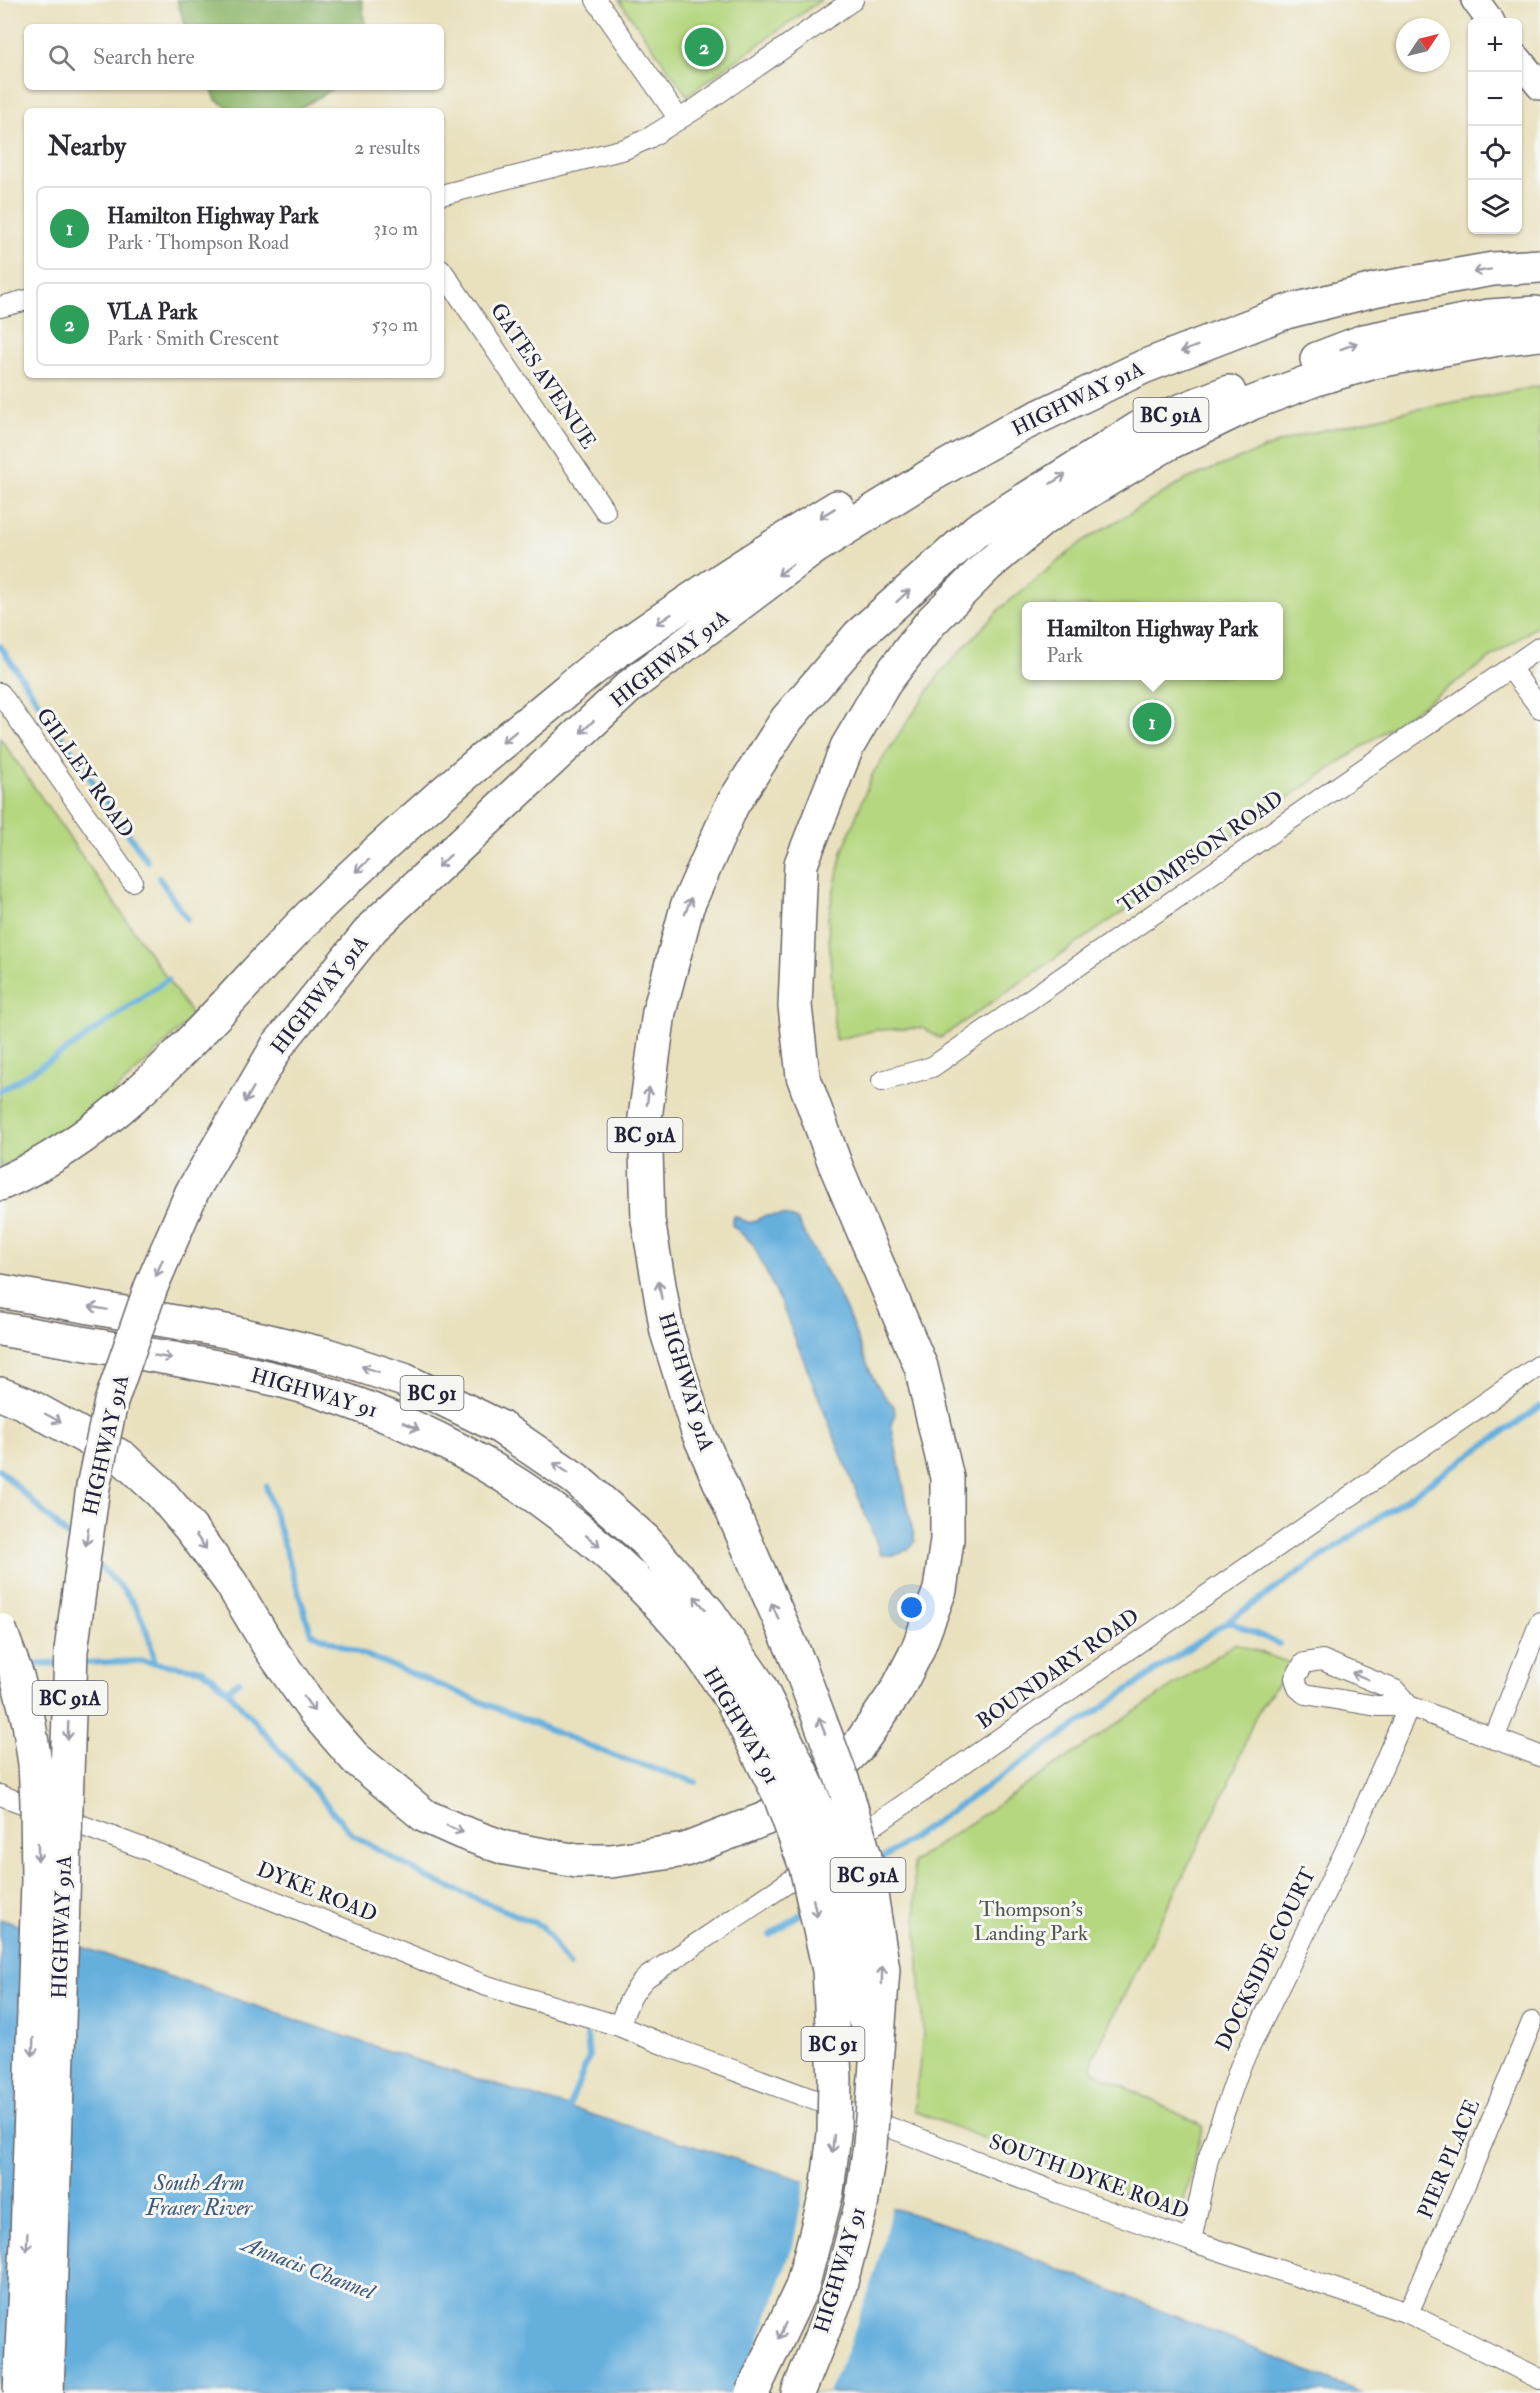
<!DOCTYPE html>
<meta charset="utf-8">
<style>
:root{--surface:#fff;--page:#f7f7f7;--text:#2b2b33;--muted:#7c7c81;--line:#e1e1e2;--accent:#c8321e}
body{margin:0;font-family:"IM FELL Double Pica",serif;background:var(--page);color:var(--text)}
.controls{position:absolute;right:18px;top:18px;display:grid;overflow:hidden;border-radius:9px;box-shadow:0 2px 4px #0004}
.controls button{width:54px;height:54px;display:grid;place-items:center;padding:0;border:0;border-bottom:2px solid var(--line);background:var(--surface);color:var(--text);font:30px sans-serif}
.compass{position:absolute;left:1396px;top:18px;width:54px;height:54px;border-radius:50%;background:var(--surface);box-shadow:0 2px 4px #0004;rotate:55deg}
.you{position:absolute;left:912px;top:1608px;width:21px;height:21px;margin:-15px;border:4px solid #fff;border-radius:50%;background:#1a73e8;box-shadow:0 0 0 9px #1a73e833}
.badge{display:grid;place-items:center;width:39px;height:39px;border-radius:50%;background:var(--accent);color:#fff;font-size:20px;font-weight:700}
.pin{position:absolute;translate:-50% -50%;border:3px solid #fff;box-shadow:0 2px 6px #0006}
.popup{position:absolute;left:1022px;top:602px;width:261px;height:78px;box-sizing:border-box;display:grid;place-content:center;border-radius:9px;background:var(--surface);filter:drop-shadow(0 2px 4px #0005);font-size:20px;white-space:nowrap;color:var(--muted)}
.popup b{font-size:22px;color:var(--text)}
.popup::after{content:'';position:absolute;left:50%;top:100%;margin-left:-12px;border:12px solid transparent;border-top-color:var(--surface)}
.list{margin:0;padding:0;list-style:none}
h2{display:flex;justify-content:space-between;align-items:center;height:78px;margin:0;padding:0 24px;font-size:26px}
h2 small{font-size:20px;font-weight:400;color:var(--muted)}
.list li{display:grid;grid-template-columns:39px 1fr auto;gap:18px;align-items:center;box-sizing:border-box;height:84px;margin:0 12px 12px;padding:0 12px;border:2px solid var(--line);border-radius:9px}
.list b{display:block;font-size:22px;white-space:nowrap}
.list p{margin:0;font-size:20px;white-space:nowrap;color:var(--muted)}
.list em{font-size:20px;font-style:normal;color:var(--muted)}
.icon{flex:none;width:33px;height:33px;fill:none;stroke:currentColor;stroke-width:2;stroke-linecap:round;stroke-linejoin:round}
.map{position:relative;flex:none;width:1540px;height:2393px;overflow:hidden}
.search{position:absolute;background:var(--surface);box-shadow:0 2px 4px #0004;left:24px;top:24px;width:420px;height:66px;display:flex;align-items:center;gap:15px;box-sizing:border-box;padding:0 21px;border-radius:9px;color:var(--muted);font-size:22px}
.panel{position:absolute;background:var(--surface);box-shadow:0 2px 4px #0004;left:24px;top:108px;width:420px;height:270px;border-radius:9px}
.map>svg:first-child{display:block}
.green{fill:#b5d77f;stroke:#6c7c5d;stroke-width:1.5;fill-rule:evenodd}
.forest{fill:#90b86e;stroke:#596d54;stroke-width:1.5}
.water{fill:#65afdd;stroke:#44688c;stroke-width:1.5}
.pier{fill:#e9e1be}
.lines{fill:none;stroke-linecap:round;stroke-linejoin:round}
.stream{stroke:#65afdd;stroke-width:6}
.street-casing{stroke:#686569;stroke-width:22}
.secondary-casing{stroke:#686569;stroke-width:30}
.highway-casing{stroke:#686569;stroke-width:36}
.street{stroke:#fff;stroke-width:20}
.secondary{stroke:#fff;stroke-width:27}
.highway{stroke:#fff;stroke-width:33}
.highway-bridge-casing{stroke:#686569;stroke-width:36;stroke-linecap:butt}
.highway-bridge{stroke:#fff;stroke-width:33}
.oneway{stroke:#9c9ca7}
.labels{text-anchor:middle;dominant-baseline:central;stroke-width:6;stroke-linejoin:round;paint-order:stroke}
.shield{fill:#f6f6f2;stroke:#626272;stroke-width:1.5}
.shield-label{font-size:20px;font-weight:bold;fill:#22223b}
.street-label{font-size:21px;fill:#22223b;stroke:#f6f6f2}
.park-label{font-size:21px;fill:#4e584f;stroke:#f6f6f2}
.water-label{font-size:22px;font-style:italic;fill:#3d5a7c;stroke:#f6f6f2}
</style>
<div class="map">
<svg width="1540" height="2393" viewBox="0 0 1540 2393">
<rect width="100%" height="100%" fill="#f6f6f2"/>
<filter id="ink" filterUnits="userSpaceOnUse"><feTurbulence type="fractalNoise" baseFrequency=".0167" numOctaves="2"/><feDisplacementMap in="SourceGraphic" scale="12" xChannelSelector="R" yChannelSelector="G"/><feConvolveMatrix kernelMatrix="1 2 1 2 8 2 1 2 1" color-interpolation-filters="sRGB"/></filter>
<filter id="wash" filterUnits="userSpaceOnUse"><feTurbulence type="fractalNoise" baseFrequency=".008" numOctaves="4" result="noise"/><feDisplacementMap in="SourceGraphic" scale="24" xChannelSelector="R" yChannelSelector="G"/><feGaussianBlur stdDeviation="1.35" result="paint"/><feColorMatrix in="noise" values="0 0 0 0 0 0 0 0 0 0 0 0 0 0 0 0 0 1.4 0 .05"/><feComposite in="paint" operator="in"/></filter>
<g filter="url(#wash)">
<rect width="100%" height="100%" fill="#e9e1be"/>
<!-- green -->
<path class="green" d="M619 0H821L687 95Z
M1540 386V624L940 1038 923 1028 876 1030 835 1040 828 918 842 852 873 773 941 672 1002 607 1083 541 1187 479 1294 437 1407 411ZM1278 606V676H1026V606Z
M0 738 193 1016C136 1073 76 1136 0 1167Z
M1236 1643 1292 1664 1262 1705 1254 1719 1231 1779 1093 2058V2071L1203 2126 1180 2216 914 2111 923 2034 913 1862Z"/>
<!-- forest -->
<path class="forest" d="M177 0H362L365 27H186Z
M211 87H336L295 111H234L216 100Z"/>
<!-- water -->
<path class="water" d="M785 1215 797 1220C812 1250 832 1279 846 1310 861 1342 867 1381 894 1406L895 1414 891 1424 915 1542C905 1553 896 1558 881 1554L783 1308 753 1244 732 1225 734 1216 750 1223 764 1216Z
M0 1919 397 2054 967 2231 1362 2393H0Z"/>
<!-- pier -->
<path class="pier" d="M806 2178 892 2204 884 2240 869 2291 846 2353 828 2393H734L758 2343 793 2246Z"/>
<g class="lines">
<!-- stream -->
<path class="stream" d="M0 646 147 861
M159 878 187 919
M0 1091 67 1050 168 979
M0 1470 75 1543
M266 1486 311 1633 617 1757 696 1782
M93 1560C132 1597 144 1609 155 1663
M1228 1621 1279 1644
M82 1663 141 1661 203 1670 227 1690 353 1835 428 1878 542 1926 569 1966
M25 1665 62 1663
M227 1690 239 1681
M877 1862 1540 1407
M770 1935 805 1911
M566 2114 589 2057 587 2036"/>
</g>
</g>
<g filter="url(#ink)">
<g class="lines">
<!-- street casing -->
<g class="street-casing">
<path id="street" d="M596 0 679 119
M441 195 625 149 649 138 694 110 853 0
M441 269 605 511
M0 307 27 300
M1510 668 1540 708
M0 693 132 881
M882 1081 932 1067 1540 647
M1409 1706 1395 1690 1322 1660 1304 1663 1295 1678 1298 1688 1305 1694 1377 1706H1409L1540 1756
M1494 1739 1540 1622
M0 1795 148 1850 484 1985 619 2026 665 2045 910 2135 1058 2193 1191 2241 1408 2313 1540 2379
M851 1841 1540 1365
M619 2026C626 2007 632 1991 647 1977L814 1865
M1191 2241 1208 2159 1240 2067 1352 1837 1409 1706
M1408 2313 1462 2192 1532 2022"/>
</g>
<!-- secondary casing -->
<g class="secondary-casing">
<path id="secondary" d="M1475 0 1491 22
M1518 59 1540 86"/>
</g>
<!-- highway casing -->
<g class="highway-casing">
<path id="highway" d="M1317 359 1364 341 1489 316 1535 313
M278 1045 373 927 629 687 814 548 933 474 1013 429 1143 367 1216 339 1286 312 1378 289 1493 269 1540 266
M0 1184C138 1125 227 993 333 893 399 830 467 771 538 714 562 695 585 674 610 656 683 603 760 554 837 507
M0 1291 231 1332 327 1355 404 1380 500 1427 576 1479 644 1539 709 1613 759 1685
M0 1329C58 1339 116 1349 174 1359 221 1368 269 1376 315 1390 459 1435 583 1514 681 1629 700 1650 715 1676 731 1699
M0 1394 24 1403 123 1458 160 1492 191 1529 231 1583 270 1648 315 1712 355 1758 425 1816 461 1832 505 1848 577 1861H611L685 1850 767 1818 803 1794 833 1772 857 1748 897 1690 917 1651 940 1590 947 1540V1478L921 1367 835 1164 803 1076 795 1006 801 864 847 747 885 682 931 622 987 566 1044 518 1167 444 1252 403 1316 379 1378 361 1498 339 1540 334
M799 1664 698 1432 667 1332 648 1220 645 1118 659 1012 687 907 732 805 787 719 859 635 977 530 1144 425 1229 392
M798 2393 837 2297 861 2206 870 2145"/>
</g>
<!-- street -->
<use href="#street" class="street"/>
<!-- secondary -->
<use href="#secondary" class="secondary"/>
<!-- highway -->
<use href="#highway" class="highway"/>
<!-- highway-bridge casing -->
<g class="highway-bridge-casing">
<path id="highway-bridge" d="M0 1630 17 1676 29 1723 35 1764 37 1802 38 1880 27 2240 20 2393
M799 1664 846 1790 865 1857 883 1969 870 2145
M759 1685C787 1744 820 1803 837 1866 851 1916 858 1969 865 2020
M731 1699 780 1796 806 1867 829 1970 835 2078 834 2134 827 2191 802 2287 752 2393
M47 2393 71 1651 93 1487 111 1402 151 1287 192 1192 278 1045"/>
</g>
<!-- highway-bridge -->
<use href="#highway-bridge" class="highway-bridge"/>
</g>
<!-- one-way arrows -->
<defs><path id="oneway-shaft" d="M-6 0H5M1.5-3L5.5 0L1.5 3" fill="none" stroke-width="1.6" stroke-linecap="round" stroke-linejoin="round" transform="scale(1.5)"/></defs>
<g class="oneway">
<use href="#oneway-shaft" transform="translate(1482 271) rotate(170)"/>
<use href="#oneway-shaft" transform="translate(1349 346) rotate(-21)"/>
<use href="#oneway-shaft" transform="translate(1189 349) rotate(159)"/>
<use href="#oneway-shaft" transform="translate(1058 479) rotate(-32)"/>
<use href="#oneway-shaft" transform="translate(827 513) rotate(149)"/>
<use href="#oneway-shaft" transform="translate(785 570) rotate(143)"/>
<use href="#oneway-shaft" transform="translate(903 596) rotate(-42)"/>
<use href="#oneway-shaft" transform="translate(664 619) rotate(146)"/>
<use href="#oneway-shaft" transform="translate(587 727) rotate(137)"/>
<use href="#oneway-shaft" transform="translate(509 737) rotate(141)"/>
<use href="#oneway-shaft" transform="translate(444 861) rotate(137)"/>
<use href="#oneway-shaft" transform="translate(362 866) rotate(138)"/>
<use href="#oneway-shaft" transform="translate(688 906) rotate(-70)"/>
<use href="#oneway-shaft" transform="translate(249 1095) rotate(120)"/>
<use href="#oneway-shaft" transform="translate(648 1096) rotate(-83)"/>
<use href="#oneway-shaft" transform="translate(159 1268) rotate(113)"/>
<use href="#oneway-shaft" transform="translate(660 1290) rotate(-100)"/>
<use href="#oneway-shaft" transform="translate(98 1308) rotate(-170)"/>
<use href="#oneway-shaft" transform="translate(163 1357) rotate(10)"/>
<use href="#oneway-shaft" transform="translate(370 1369) rotate(-162)"/>
<use href="#oneway-shaft" transform="translate(53 1418) rotate(28)"/>
<use href="#oneway-shaft" transform="translate(411 1426) rotate(25)"/>
<use href="#oneway-shaft" transform="translate(561 1468) rotate(-146)"/>
<use href="#oneway-shaft" transform="translate(87 1537) rotate(98)"/>
<use href="#oneway-shaft" transform="translate(593 1541) rotate(39)"/>
<use href="#oneway-shaft" transform="translate(201 1542) rotate(54)"/>
<use href="#oneway-shaft" transform="translate(700 1603) rotate(-131)"/>
<use href="#oneway-shaft" transform="translate(775 1611) rotate(-114)"/>
<use href="#oneway-shaft" transform="translate(1360 1676) rotate(-157)"/>
<use href="#oneway-shaft" transform="translate(309 1704) rotate(55)"/>
<use href="#oneway-shaft" transform="translate(822 1726) rotate(-111)"/>
<use href="#oneway-shaft" transform="translate(68 1731) rotate(92)"/>
<use href="#oneway-shaft" transform="translate(455 1829) rotate(23)"/>
<use href="#oneway-shaft" transform="translate(38 1852) rotate(89)"/>
<use href="#oneway-shaft" transform="translate(815 1908) rotate(78)"/>
<use href="#oneway-shaft" transform="translate(882 1975) rotate(-89)"/>
<use href="#oneway-shaft" transform="translate(33 2047) rotate(92)"/>
<use href="#oneway-shaft" transform="translate(833 2144) rotate(96)"/>
<use href="#oneway-shaft" transform="translate(27 2242) rotate(92)"/>
<use href="#oneway-shaft" transform="translate(782 2331) rotate(114)"/>
</g>
</g>
<g class="labels">
<!-- shield labels -->
<g class="shield">
<rect x="1133.5" y="398" width="75" height="34" rx="4.5"/>
<rect x="607.5" y="1118" width="75" height="34" rx="4.5"/>
<rect x="400.5" y="1376" width="63" height="34" rx="4.5"/>
<rect x="32.5" y="1681" width="75" height="34" rx="4.5"/>
<rect x="830.5" y="1858" width="75" height="34" rx="4.5"/>
<rect x="801.5" y="2027" width="63" height="34" rx="4.5"/>
</g>
<g class="shield-label">
<text x="1171" y="415">BC 91A</text>
<text x="645" y="1135">BC 91A</text>
<text x="432" y="1393">BC 91</text>
<text x="70" y="1698">BC 91A</text>
<text x="868" y="1875">BC 91A</text>
<text x="833" y="2044">BC 91</text>
</g>
<!-- street labels -->
<g class="street-label">
<text transform="translate(543 376) rotate(56)">GATES AVENUE</text>
<text transform="translate(1078 399) rotate(-26)">HIGHWAY 91A</text>
<text transform="translate(670 659) rotate(-38)">HIGHWAY 91A</text>
<text transform="translate(85 773) rotate(55)">GILLEY ROAD</text>
<text transform="translate(1201 852) rotate(-35)">THOMPSON ROAD</text>
<text transform="translate(320 995) rotate(-52)">HIGHWAY 91A</text>
<text transform="translate(686 1382) rotate(73)">HIGHWAY 91A</text>
<text transform="translate(314 1393) rotate(16)">HIGHWAY 91</text>
<text transform="translate(106 1445) rotate(-77)">HIGHWAY 91A</text>
<text transform="translate(1058 1669) rotate(-35)">BOUNDARY ROAD</text>
<text transform="translate(741 1726) rotate(60)">HIGHWAY 91</text>
<text transform="translate(317 1892) rotate(22)">DYKE ROAD</text>
<text transform="translate(62 1927) rotate(-88)">HIGHWAY 91A</text>
<text transform="translate(1266 1959) rotate(-64)">DOCKSIDE COURT</text>
<text transform="translate(1449 2159) rotate(-67)">PIER PLACE</text>
<text transform="translate(1089 2177) rotate(20)">SOUTH DYKE ROAD</text>
<text transform="translate(840 2270) rotate(-73)">HIGHWAY 91</text>
</g>
<!-- park labels -->
<g class="park-label">
<text x="1031" y="1909">Thompson's<tspan x="1031" dy="24">Landing Park</tspan></text>
</g>
<!-- water labels -->
<g class="water-label">
<text x="199" y="2183">South Arm<tspan x="199" dy="25">Fraser River</tspan></text>
<text transform="translate(308 2268) rotate(21)">Annacis Channel</text>
</g>
</g>
</svg>
<div class="controls">
<button>+</button>
<button>−</button>
<button><svg class="icon" aria-label="locate" viewBox="0 0 24 24"><circle cx="12" cy="12" r="6"/><path d="M12 2v4M12 18v4M2 12h4M18 12h4"/></svg></button>
<button><svg class="icon" aria-label="layers" viewBox="0 0 24 24"><path d="M12 4l9 5-9 5-9-5zM3 14l9 5 9-5"/></svg></button>
</div>
<svg class="compass" viewBox="-18 -18 36 36"><path d="M0-13l5 13h-10z" fill="#e53935"/><path d="M0 13l5-13h-10z" fill="#7c7c81"/></svg>
<div class="you"></div>
<div class="pin badge" style="left:1152px;top:722px;background:#2e9e5b">1</div>
<div class="popup"><b>Hamilton Highway Park</b>Park</div>
<div class="pin badge" style="left:704px;top:47px;background:#2e9e5b">2</div>
<div class="search"><svg class="icon" aria-label="search" viewBox="0 0 24 24"><circle cx="10" cy="10" r="6"/><path d="M15 15l6 6"/></svg>Search here</div>
<section class="panel">
<h2>Nearby<small>2 results</small></h2>
<ul class="list">
<li><span class="badge" style="background:#2e9e5b">1</span><div><b>Hamilton Highway Park</b><p>Park · Thompson Road</p></div><em>310 m</em></li>
<li><span class="badge" style="background:#2e9e5b">2</span><div><b>VLA Park</b><p>Park · Smith Crescent</p></div><em>530 m</em></li>
</ul>
</section>
</div>
